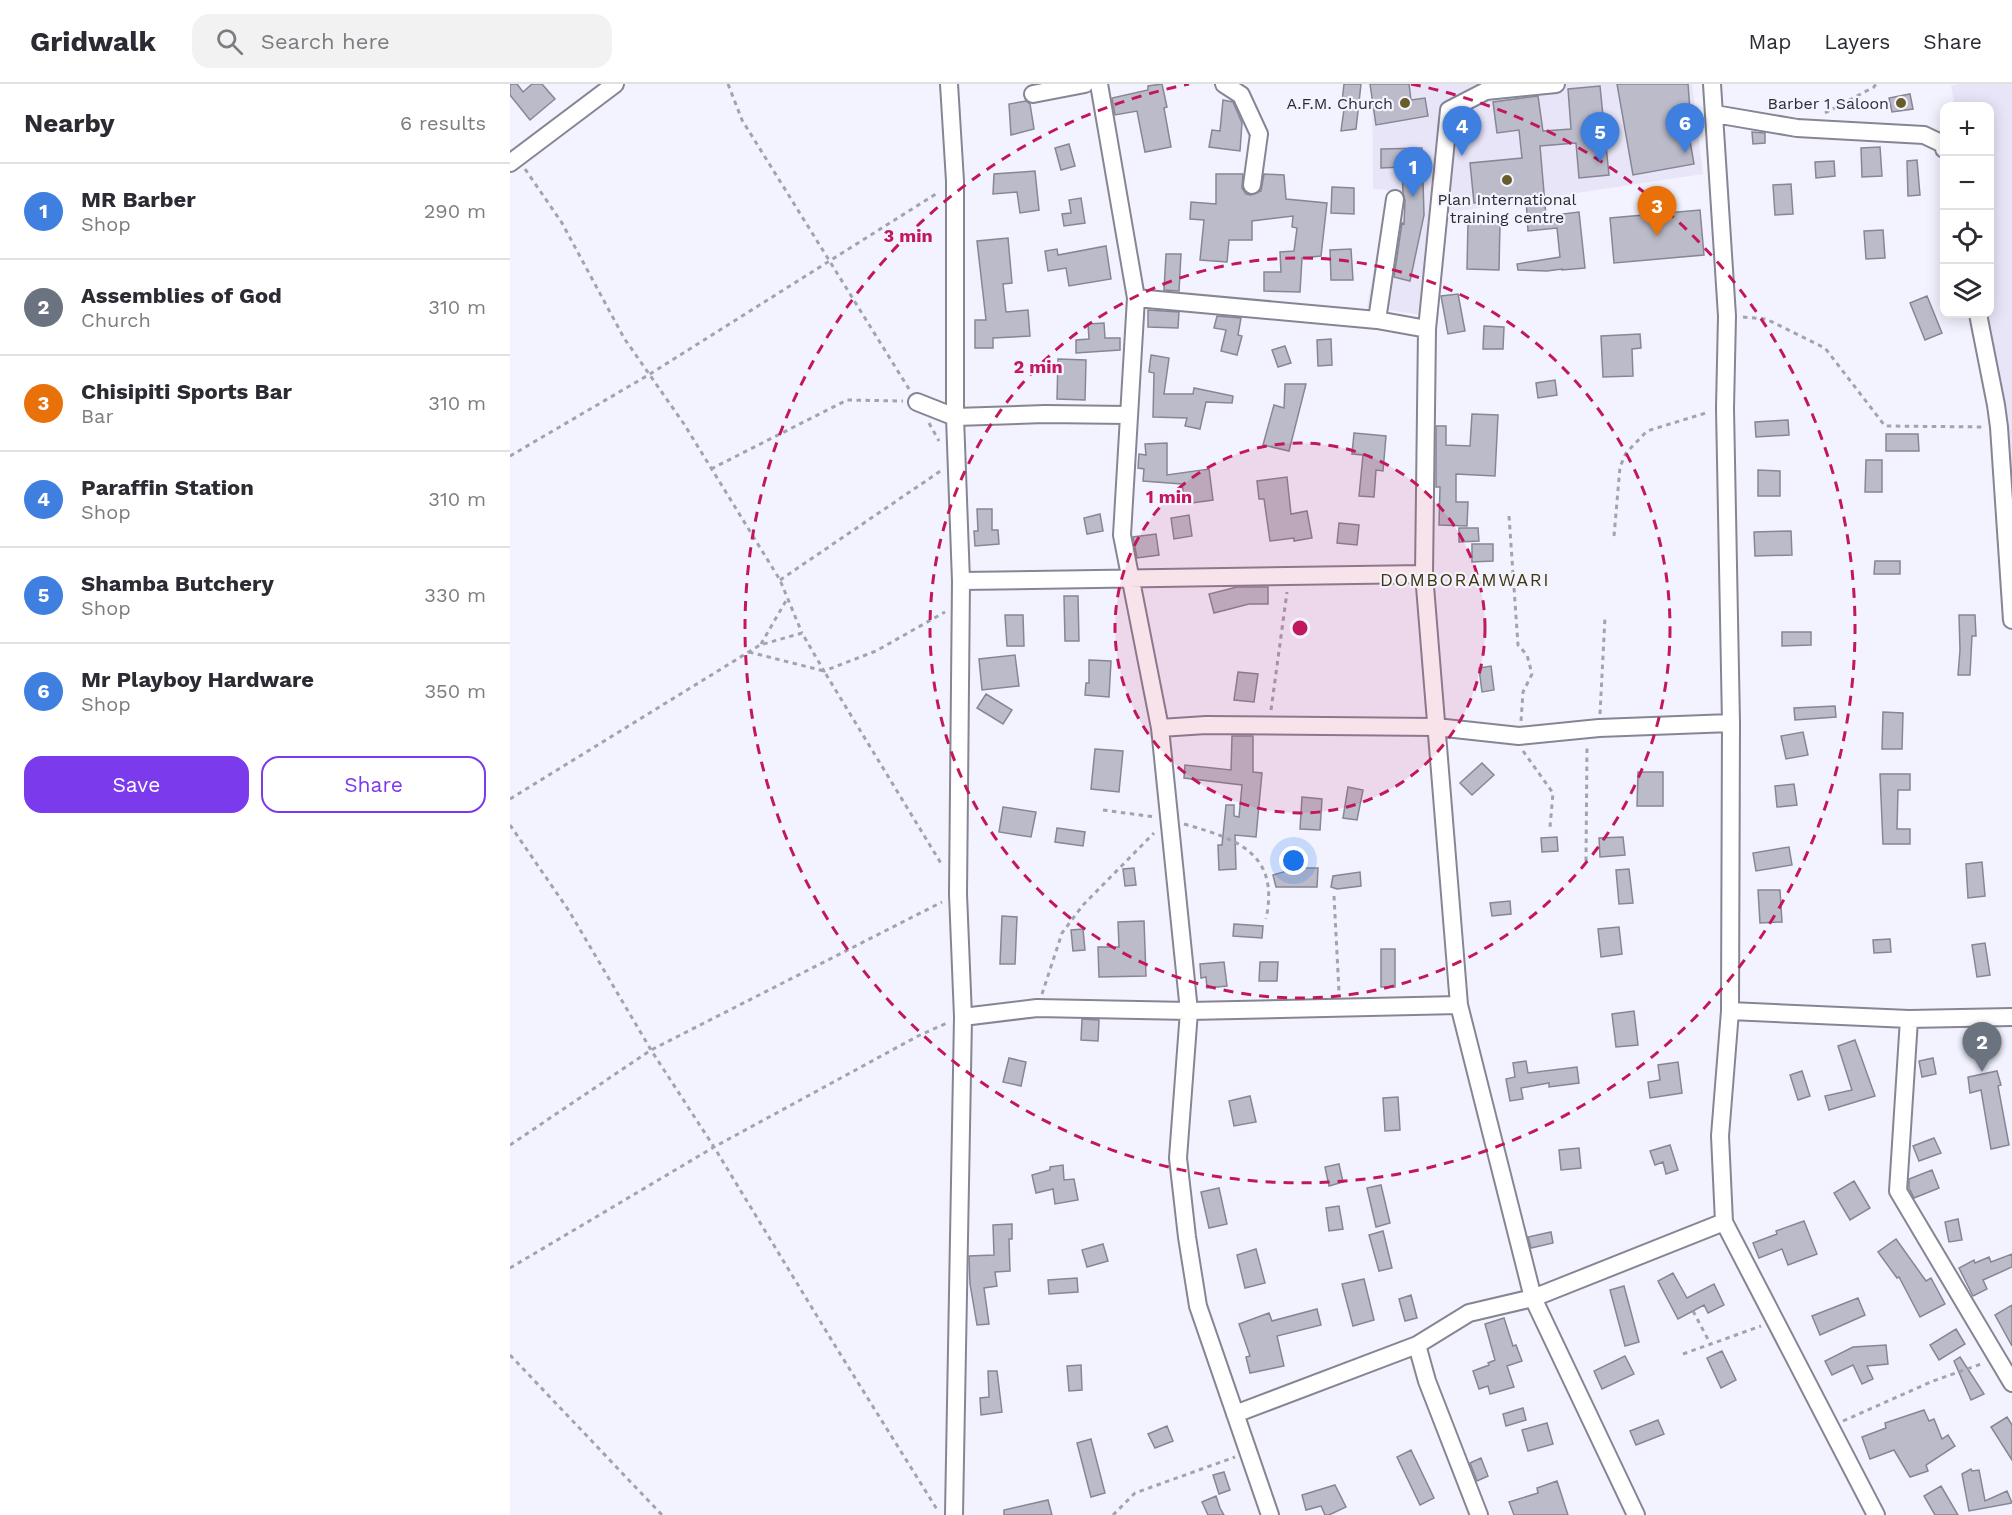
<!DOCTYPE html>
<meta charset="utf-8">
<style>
:root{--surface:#fff;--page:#f2f2f3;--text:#2b2b33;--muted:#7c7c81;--line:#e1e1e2;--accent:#7c3aed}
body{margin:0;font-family:"Work Sans",sans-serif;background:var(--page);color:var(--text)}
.controls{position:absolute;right:18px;top:18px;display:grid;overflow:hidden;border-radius:12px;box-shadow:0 3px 15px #0003}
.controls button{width:54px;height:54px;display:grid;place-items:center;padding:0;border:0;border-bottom:2px solid var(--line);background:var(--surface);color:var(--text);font:30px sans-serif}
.you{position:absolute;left:784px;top:777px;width:21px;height:21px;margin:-15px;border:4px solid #fff;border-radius:50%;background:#1a73e8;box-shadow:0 0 0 9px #1a73e833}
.badge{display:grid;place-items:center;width:39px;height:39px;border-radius:50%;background:var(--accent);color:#fff;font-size:20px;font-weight:700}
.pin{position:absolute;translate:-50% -50px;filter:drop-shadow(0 2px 3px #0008)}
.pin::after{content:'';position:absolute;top:32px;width:21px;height:18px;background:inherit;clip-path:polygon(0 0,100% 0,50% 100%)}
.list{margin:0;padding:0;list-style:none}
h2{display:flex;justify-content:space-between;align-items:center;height:78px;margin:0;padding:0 24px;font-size:26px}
h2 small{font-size:20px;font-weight:400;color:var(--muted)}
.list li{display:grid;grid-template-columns:39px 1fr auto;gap:18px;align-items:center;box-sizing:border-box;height:96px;padding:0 24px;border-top:2px solid var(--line)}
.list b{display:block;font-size:22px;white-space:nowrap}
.list p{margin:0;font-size:20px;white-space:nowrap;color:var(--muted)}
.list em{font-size:20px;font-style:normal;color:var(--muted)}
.actions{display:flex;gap:12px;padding:18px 24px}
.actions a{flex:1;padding:14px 0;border:2px solid var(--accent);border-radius:18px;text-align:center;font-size:21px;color:var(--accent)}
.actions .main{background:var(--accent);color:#fff}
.icon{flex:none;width:33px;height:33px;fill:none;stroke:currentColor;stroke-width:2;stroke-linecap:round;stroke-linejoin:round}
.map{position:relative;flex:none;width:1502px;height:1431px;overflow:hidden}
header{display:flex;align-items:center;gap:36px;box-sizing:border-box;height:84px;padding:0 30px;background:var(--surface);border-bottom:2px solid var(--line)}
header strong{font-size:28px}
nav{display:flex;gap:33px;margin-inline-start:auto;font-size:21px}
.search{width:420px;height:54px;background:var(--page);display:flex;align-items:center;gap:15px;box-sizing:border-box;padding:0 21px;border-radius:18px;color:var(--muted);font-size:22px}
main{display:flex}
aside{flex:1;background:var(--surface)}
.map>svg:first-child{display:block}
.built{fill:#e7e5f7}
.building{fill:#bcbbc9;stroke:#878694;stroke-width:1.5}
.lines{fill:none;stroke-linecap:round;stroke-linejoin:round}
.minor-casing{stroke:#868593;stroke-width:20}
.path{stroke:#a3a3ac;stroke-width:3;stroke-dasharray:4.5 4.5;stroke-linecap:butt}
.minor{stroke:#fff;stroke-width:16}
.ring{fill:none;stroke:#c2185b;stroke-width:3;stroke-dasharray:10 8}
.poi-dot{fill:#685c29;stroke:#f3f3ff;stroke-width:2}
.labels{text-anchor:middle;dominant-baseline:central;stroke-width:4.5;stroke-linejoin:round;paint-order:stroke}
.poi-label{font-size:16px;fill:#2c2c31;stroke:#f3f3ff;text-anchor:end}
.neighbourhood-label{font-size:18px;letter-spacing:1.5px;fill:#3f350b;stroke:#f3f3ff}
.centre{fill:#c2185b;stroke:#f3f3ff;stroke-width:3}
.ring-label{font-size:18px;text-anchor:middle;font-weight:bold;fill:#c2185b;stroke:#f3f3ff;stroke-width:4.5;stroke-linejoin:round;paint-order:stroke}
</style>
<header>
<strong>Gridwalk</strong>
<div class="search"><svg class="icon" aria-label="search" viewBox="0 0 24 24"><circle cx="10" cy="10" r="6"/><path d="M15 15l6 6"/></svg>Search here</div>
<nav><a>Map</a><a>Layers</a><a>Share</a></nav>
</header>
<main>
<aside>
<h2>Nearby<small>6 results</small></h2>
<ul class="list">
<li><span class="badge" style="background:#3f7fe0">1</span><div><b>MR Barber</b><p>Shop</p></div><em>290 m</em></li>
<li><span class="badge" style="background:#6b7280">2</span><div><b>Assemblies of God</b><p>Church</p></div><em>310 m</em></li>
<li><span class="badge" style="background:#e8710a">3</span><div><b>Chisipiti Sports Bar</b><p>Bar</p></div><em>310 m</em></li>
<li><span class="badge" style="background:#3f7fe0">4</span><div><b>Paraffin Station</b><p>Shop</p></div><em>310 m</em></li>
<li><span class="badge" style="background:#3f7fe0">5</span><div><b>Shamba Butchery</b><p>Shop</p></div><em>330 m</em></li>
<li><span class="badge" style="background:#3f7fe0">6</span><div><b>Mr Playboy Hardware</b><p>Shop</p></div><em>350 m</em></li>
</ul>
<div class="actions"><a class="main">Save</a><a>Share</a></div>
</aside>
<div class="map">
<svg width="1502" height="1431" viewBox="0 0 1502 1431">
<rect width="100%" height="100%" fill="#f3f3ff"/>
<!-- built -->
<path class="built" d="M862 0H1182L1193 90 935 129 918 232 857 223 878 106 863 105Z
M1448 0H1502V448L1493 328 1477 230H1480V22H1445L1441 2Z"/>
<!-- building -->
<path class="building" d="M0 0H7L13 8 22 0H32L45 15 20 36 0 11Z
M652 0 657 23 654 24 661 63 635 68 627 27 605 31 602 14 638 6V2Z
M834 0H851L846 45 831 47 835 18H832Z
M860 0H899L901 16 915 14 918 32 866 41Z
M1107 0H1178L1181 39 1177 40 1184 80 1123 91Z
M1090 2 1099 91 1069 94 1066 59 1030 62 1036 132 1069 128 1075 184 1052 186V185L1037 187 1008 186 1007 180 1050 173 1047 144 1018 147 1016 114 964 119 960 79 1012 74 1009 46 987 49 983 18 1028 12 1033 47 1061 45 1058 5Z
M1400 10 1403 25 1382 28 1379 14Z
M713 16 723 18 732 39 730 67 699 63 702 46 710 47Z
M516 17 520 20 524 45 501 51 499 20Z
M1242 48 1255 49V59L1243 60Z
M559 60 565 82 551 86 545 64Z
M1370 63 1372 92 1352 93 1351 64Z
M912 64 914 131 900 197 884 193 892 139 894 140 895 116 893 109 892 83 871 84V65Z
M1407 76 1410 111 1398 112 1397 77Z
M1324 77 1325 92 1306 94 1305 78Z
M525 87 529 126 510 129 507 108 483 110 484 90Z
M706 90H733L732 104 736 110 741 111 751 107 754 90 774 91 776 115 817 119 811 172 792 174 790 208 754 207V188H771L770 168 784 167 787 144 782 143 783 132 742 137V156H719L717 178 690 176 694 136 680 135 681 118 706 120Z
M1281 100 1283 130 1265 131 1263 101Z
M822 103 844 104V130L821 129Z
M571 114 575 139 554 142 552 130 561 129 559 116Z
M1190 126 1194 171 1104 179 1100 134Z
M958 138 990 139 989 186 957 185Z
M1373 146 1375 174 1356 175 1354 147Z
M498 154 502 199 493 200 496 228 518 226 520 252 483 254V264H465V236H476L467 157Z
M596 162 601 195 559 202 556 184 538 187 535 167 547 165 548 171Z
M841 165 843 196H821L820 166Z
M656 170H671L669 207 654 206Z
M948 210 955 247 938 250 931 212Z
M1417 212 1432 249 1415 256 1400 219Z
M638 226 669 228 668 244 638 243Z
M707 232 731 234 728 251 732 252 727 271 711 267 716 246 704 244Z
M594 239 595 254H610V266L566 269V256L579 255 578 240Z
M974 242 994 243 993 265H973Z
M1130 250 1131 264 1122 265 1123 292 1093 293 1091 252Z
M821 255 822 281 808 282 807 256Z
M775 262 781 279 768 283 762 266Z
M641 271 659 274 654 310H683L684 304 723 312 722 319 696 318 690 345 675 342 677 334 643 333 644 289 639 288Z
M548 275 576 276 575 316 547 315Z
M1045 296 1047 311 1028 314 1026 299Z
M775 300H796L779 367 753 361 764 321 774 324Z
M962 330 988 331 985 392 946 390V418H958L957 442 929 441 930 403H926V342H936V361L960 362Z
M1278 336 1279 351 1246 353 1245 338Z
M844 349 876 352 873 387 866 386 864 413 849 412 853 371 842 370Z
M1376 350H1408L1409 367H1376Z
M657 359V391L699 385 703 416 675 420 672 400 633 397 634 385 628 384 629 370 636 371 635 360Z
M1356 376H1372V408H1355Z
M1248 386 1270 387V412H1248Z
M777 393 781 430 797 427 802 454 784 457V454L760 457 754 415H749L747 397Z
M467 425H482V446H488L489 460 465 462 464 447H468Z
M590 430 593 447 577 450 574 434Z
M679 431 682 452 664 455 661 434Z
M829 439 849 441 847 461 827 459Z
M949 444H968L969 457 949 458Z
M1281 447 1282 471 1245 472 1244 448Z
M646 450 649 471 627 474 623 453Z
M962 460H983V477L962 478Z
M1365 477H1390V490H1364Z
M727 503H758V520H739L704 529 699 510Z
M554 512H568L569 557H555Z
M495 531H513L514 562H497Z
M1449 531H1465L1466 552H1462L1460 591H1448L1450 566Z
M1272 548H1301V561L1272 562Z
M505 571 509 602 472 606 469 575Z
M579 576 601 577 599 613 575 611 576 599H579Z
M981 582 984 606 972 608 969 584Z
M728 588 748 590 744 618 724 616Z
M476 610 502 626 493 640 467 624Z
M1325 622 1326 633 1285 636 1284 624Z
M1373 628 1393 629 1392 665H1372Z
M1293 648 1298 671 1276 675 1271 652Z
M722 652H743V688L752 689 746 753 725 751 726 785 709 786 708 761H712L716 721H724V732L729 733 732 701 674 694 675 681 721 686Z
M585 665 613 667 609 708 581 705Z
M972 679 984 691 962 711 950 699Z
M1128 688H1153V722H1127Z
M1370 690H1400V706H1388L1387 745H1400V760H1373Z
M1284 700 1287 721 1267 723 1265 702Z
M838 703 853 706 847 736 833 734Z
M792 713 812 715 810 746 790 745Z
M493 723 526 728 521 753 489 748Z
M547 744 575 748 573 762 545 758Z
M1047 753 1048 767 1032 768 1031 754Z
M1113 753 1115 771 1090 773 1089 754Z
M1279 763 1282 781 1246 787 1243 769Z
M1472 778 1475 812 1458 814 1456 780Z
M624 784 626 801 615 802 613 785Z
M787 784H808L807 803H766L763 791Z
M1119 785 1123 819 1109 820 1106 786Z
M850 788 851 802 827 805 821 803 823 792Z
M1248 806H1270L1272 838 1250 839Z
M1000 817 1001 830 982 832 980 819Z
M492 832 507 833 505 880H490Z
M634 837 636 892 589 893 588 863H609L608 838Z
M724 840 753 842 752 854 723 852Z
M1109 843 1112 870 1091 873 1088 845Z
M573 845 575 866 563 867 561 846Z
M1380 855 1381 868 1364 869 1363 856Z
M1475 859 1480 891 1467 893 1462 861Z
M871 865H885V903H871Z
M714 878 717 902 697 904 696 893 691 894 690 880Z
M750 878H768L767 897H749Z
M1124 927 1128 961 1106 963 1102 930Z
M572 935 589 936 588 957 571 956Z
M1345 956 1365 1012 1319 1026 1315 1012 1342 1006 1328 962Z
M499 974 516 978 511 1002 493 998Z
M1423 974 1426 990 1412 993 1409 977Z
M1016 977 1018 989 1067 983 1069 999 1039 1003V999L1011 1004 1013 1015 1000 1017 996 995 1005 993 1003 979Z
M1168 978 1172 1009 1140 1014 1138 998 1150 996 1148 981Z
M1292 987 1300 1012 1288 1016 1280 991Z
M1487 987 1491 1001 1488 1002 1499 1061 1481 1065 1471 1006 1460 1009 1458 993Z
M740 1012 746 1038 724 1042 719 1017Z
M888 1013 890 1046 875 1047 873 1014Z
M1424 1054 1431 1069 1409 1077 1403 1062Z
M1160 1061 1168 1086 1156 1090 1153 1078 1145 1081 1140 1067Z
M1069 1064 1071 1084 1051 1086 1049 1066Z
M829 1080 833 1098 819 1102 815 1083Z
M553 1081 554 1096 564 1095 568 1116 545 1120 543 1105 526 1109 522 1091 540 1086V1083Z
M1422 1086 1429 1104 1404 1114 1399 1104V1095Z
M1344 1097 1360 1124 1340 1136 1324 1109Z
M871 1101 880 1139 866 1143 857 1104Z
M709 1104 717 1140 699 1144 691 1108Z
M829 1122 833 1145 819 1147 816 1124Z
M1448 1135 1452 1156 1439 1158 1435 1138Z
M1294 1137 1307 1170 1278 1181 1272 1165 1249 1174 1243 1159 1267 1150 1266 1147Z
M502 1140V1155H499L500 1187 485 1188 487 1202 474 1204 479 1240 467 1241 460 1200 459 1172 484 1171 483 1141Z
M873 1147 882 1184 869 1187 859 1151Z
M1041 1148 1043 1159 1021 1164 1018 1153Z
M1386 1155 1416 1197 1421 1194 1435 1220 1410 1233 1389 1193 1387 1194 1368 1168Z
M593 1160 598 1177 577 1183 572 1166Z
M746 1165 755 1199 735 1204 727 1171Z
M1502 1170V1183L1473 1196 1477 1205 1463 1212 1449 1184 1464 1176 1465 1179 1479 1173 1481 1178Z
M1163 1189 1177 1214 1204 1200 1214 1221 1198 1229 1194 1221 1168 1235 1148 1197Z
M567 1194 568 1208 539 1210 538 1196Z
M854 1195 864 1236 843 1242 832 1200Z
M1114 1202 1129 1258 1115 1262 1100 1206Z
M901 1211 907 1234 895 1237 889 1215Z
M1348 1214 1355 1231 1310 1251 1302 1232Z
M1502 1221V1262L1485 1231Z
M807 1225 811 1241 767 1252 774 1282 740 1289 736 1273 740 1272 729 1240 759 1229 762 1237Z
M994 1234 1003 1262 1006 1261 1012 1277 997 1282 1004 1303 980 1310 978 1302 969 1305 963 1287 979 1281 978 1279 985 1276 975 1240Z
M1446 1245 1455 1260 1429 1276 1420 1261Z
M1376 1261 1378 1280 1357 1282 1363 1295 1352 1300 1343 1281 1322 1291 1315 1277 1343 1263Z
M1212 1267 1226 1296 1211 1304 1197 1274Z
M1115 1272 1124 1290 1092 1305 1084 1287Z
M1450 1273 1474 1310 1461 1316 1444 1277Z
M571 1281 572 1306 559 1307 557 1282Z
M478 1287H487L492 1328 471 1331 470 1314 479 1313Z
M1013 1324 1016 1336 996 1342 993 1330Z
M1414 1326 1419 1337 1424 1335 1432 1355 1438 1351 1445 1362 1416 1381 1418 1387 1400 1393 1384 1366 1360 1375 1352 1353 1376 1344 1375 1339Z
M1497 1333 1502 1341V1376L1481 1343Z
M1148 1336 1154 1350 1126 1361 1120 1347Z
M1037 1339 1043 1360 1018 1367 1012 1346Z
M657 1342 663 1357 645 1364 638 1350Z
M581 1355 595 1409 581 1413 567 1359Z
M901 1366 924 1414 910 1421 887 1373Z
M971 1374 978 1392 967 1397 960 1379Z
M1461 1385 1462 1387 1469 1386 1475 1417 1497 1407 1502 1419 1459 1427 1452 1390Z
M714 1388 720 1406 709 1410 703 1391Z
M1047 1397 1058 1431H1004L999 1418 1028 1409 1027 1404Z
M825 1401 836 1423 819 1431H815L811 1422 796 1426 792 1411Z
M1431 1402 1448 1431H1425L1414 1412Z
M706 1412 710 1424 714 1431H698L692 1418Z
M538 1416 542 1431H494V1426Z"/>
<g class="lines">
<!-- minor casing -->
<g class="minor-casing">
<path id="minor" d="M439 0 445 97V333L451 497 448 810 453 933 444 1431
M589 0 626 214 612 451 650 644 679 927 668 1074 677 1153 688 1222 760 1431
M714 0 731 11 749 50 742 101
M1046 0 976 7 939 26 917 245 914 490 949 921 1023 1214 1126 1431
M1202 0 1217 232 1215 324 1221 639 1220 927 1210 1052 1214 1138 1366 1431
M523 10 575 0
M1205 30 1287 44 1414 51 1433 60 1434 65
M0 79 105 0
M626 214 867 236 917 245
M1468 230 1486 321 1489 343 1502 536
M867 236 885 115
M407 318 445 333 535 330 618 331
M451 497 914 490
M650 644 696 641 926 643 1009 652 1089 644 1221 639
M1220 927 1399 935 1502 933
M453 933 527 924 679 927 949 921
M1399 935 1388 1107 1502 1299
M907 1261 917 1297 969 1431
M725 1330 907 1261 959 1229 1023 1214 1214 1138"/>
</g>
<!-- path -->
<path class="path" d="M218 0 232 36 399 305
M1315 29 1364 3 1366 0
M15 85 52 139 114 254 174 340 270 496 292 549
M1233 233 1256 235 1315 264 1375 342 1475 343
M419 339 429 357
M0 372 140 290 429 108
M201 385 337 316 393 317
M999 432 1008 561 1017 571 1022 590 1013 608 1011 637
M1104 452 1110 383 1116 369 1137 347 1199 328
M270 496 432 386
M251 560 277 515
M239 568 314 587 432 781
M761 626 777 508
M1090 630 1095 533
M1013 667 1043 709 1040 743
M0 715 250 561 292 549 314 587 366 567 435 528
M593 726 645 733
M674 740C727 755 770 769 756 835
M0 741 59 827 141 966 204 1063 324 1260 428 1427
M1076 777 1077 661
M824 812 829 908
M532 910 552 849 573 821 644 749
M0 1061 141 966 432 818
M0 1184 204 1063 408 952 437 939
M1183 1227 1201 1261
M1173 1270 1251 1242
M0 1271 152 1431
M1333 1337 1423 1297 1474 1279
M603 1431 625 1409 725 1373"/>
<!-- minor -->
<use href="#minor" class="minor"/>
</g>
<!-- distance rings -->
<circle cx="790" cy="544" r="185" fill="#c2185b" fill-opacity=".12"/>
<g class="ring">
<circle cx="790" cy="544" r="185"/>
<circle cx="790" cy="544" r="370"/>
<path d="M901 0A555 555 0 1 1 679 0"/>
</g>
<!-- markers -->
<g class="poi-dot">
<circle cx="895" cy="19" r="6"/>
<circle cx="1391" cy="19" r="6"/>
<circle cx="997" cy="96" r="6"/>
</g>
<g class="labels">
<!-- poi labels -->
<g class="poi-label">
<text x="883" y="19">A.F.M. Church</text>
<text x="1379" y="19">Barber 1 Saloon</text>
<text x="997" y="115" text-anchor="middle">Plan International<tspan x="997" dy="18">training centre</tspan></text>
</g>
<!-- neighbourhood labels -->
<g class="neighbourhood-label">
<text x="955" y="495">DOMBORAMWARI</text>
</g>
</g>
<circle cx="790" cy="544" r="9" class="centre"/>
<g class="ring-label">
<text x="398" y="158">3 min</text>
<text x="528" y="289">2 min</text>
<text x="659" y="419">1 min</text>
</g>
</svg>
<div class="controls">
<button>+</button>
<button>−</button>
<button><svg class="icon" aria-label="locate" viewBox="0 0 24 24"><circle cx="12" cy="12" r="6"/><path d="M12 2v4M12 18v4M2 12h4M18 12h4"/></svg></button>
<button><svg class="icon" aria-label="layers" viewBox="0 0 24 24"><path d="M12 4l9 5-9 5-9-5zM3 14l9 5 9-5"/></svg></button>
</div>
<div class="you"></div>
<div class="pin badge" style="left:903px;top:113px;background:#3f7fe0">1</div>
<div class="pin badge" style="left:1472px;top:988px;background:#6b7280">2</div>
<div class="pin badge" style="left:1147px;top:152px;background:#e8710a">3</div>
<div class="pin badge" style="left:952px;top:72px;background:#3f7fe0">4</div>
<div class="pin badge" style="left:1090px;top:78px;background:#3f7fe0">5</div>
<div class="pin badge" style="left:1175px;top:69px;background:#3f7fe0">6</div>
</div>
</main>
